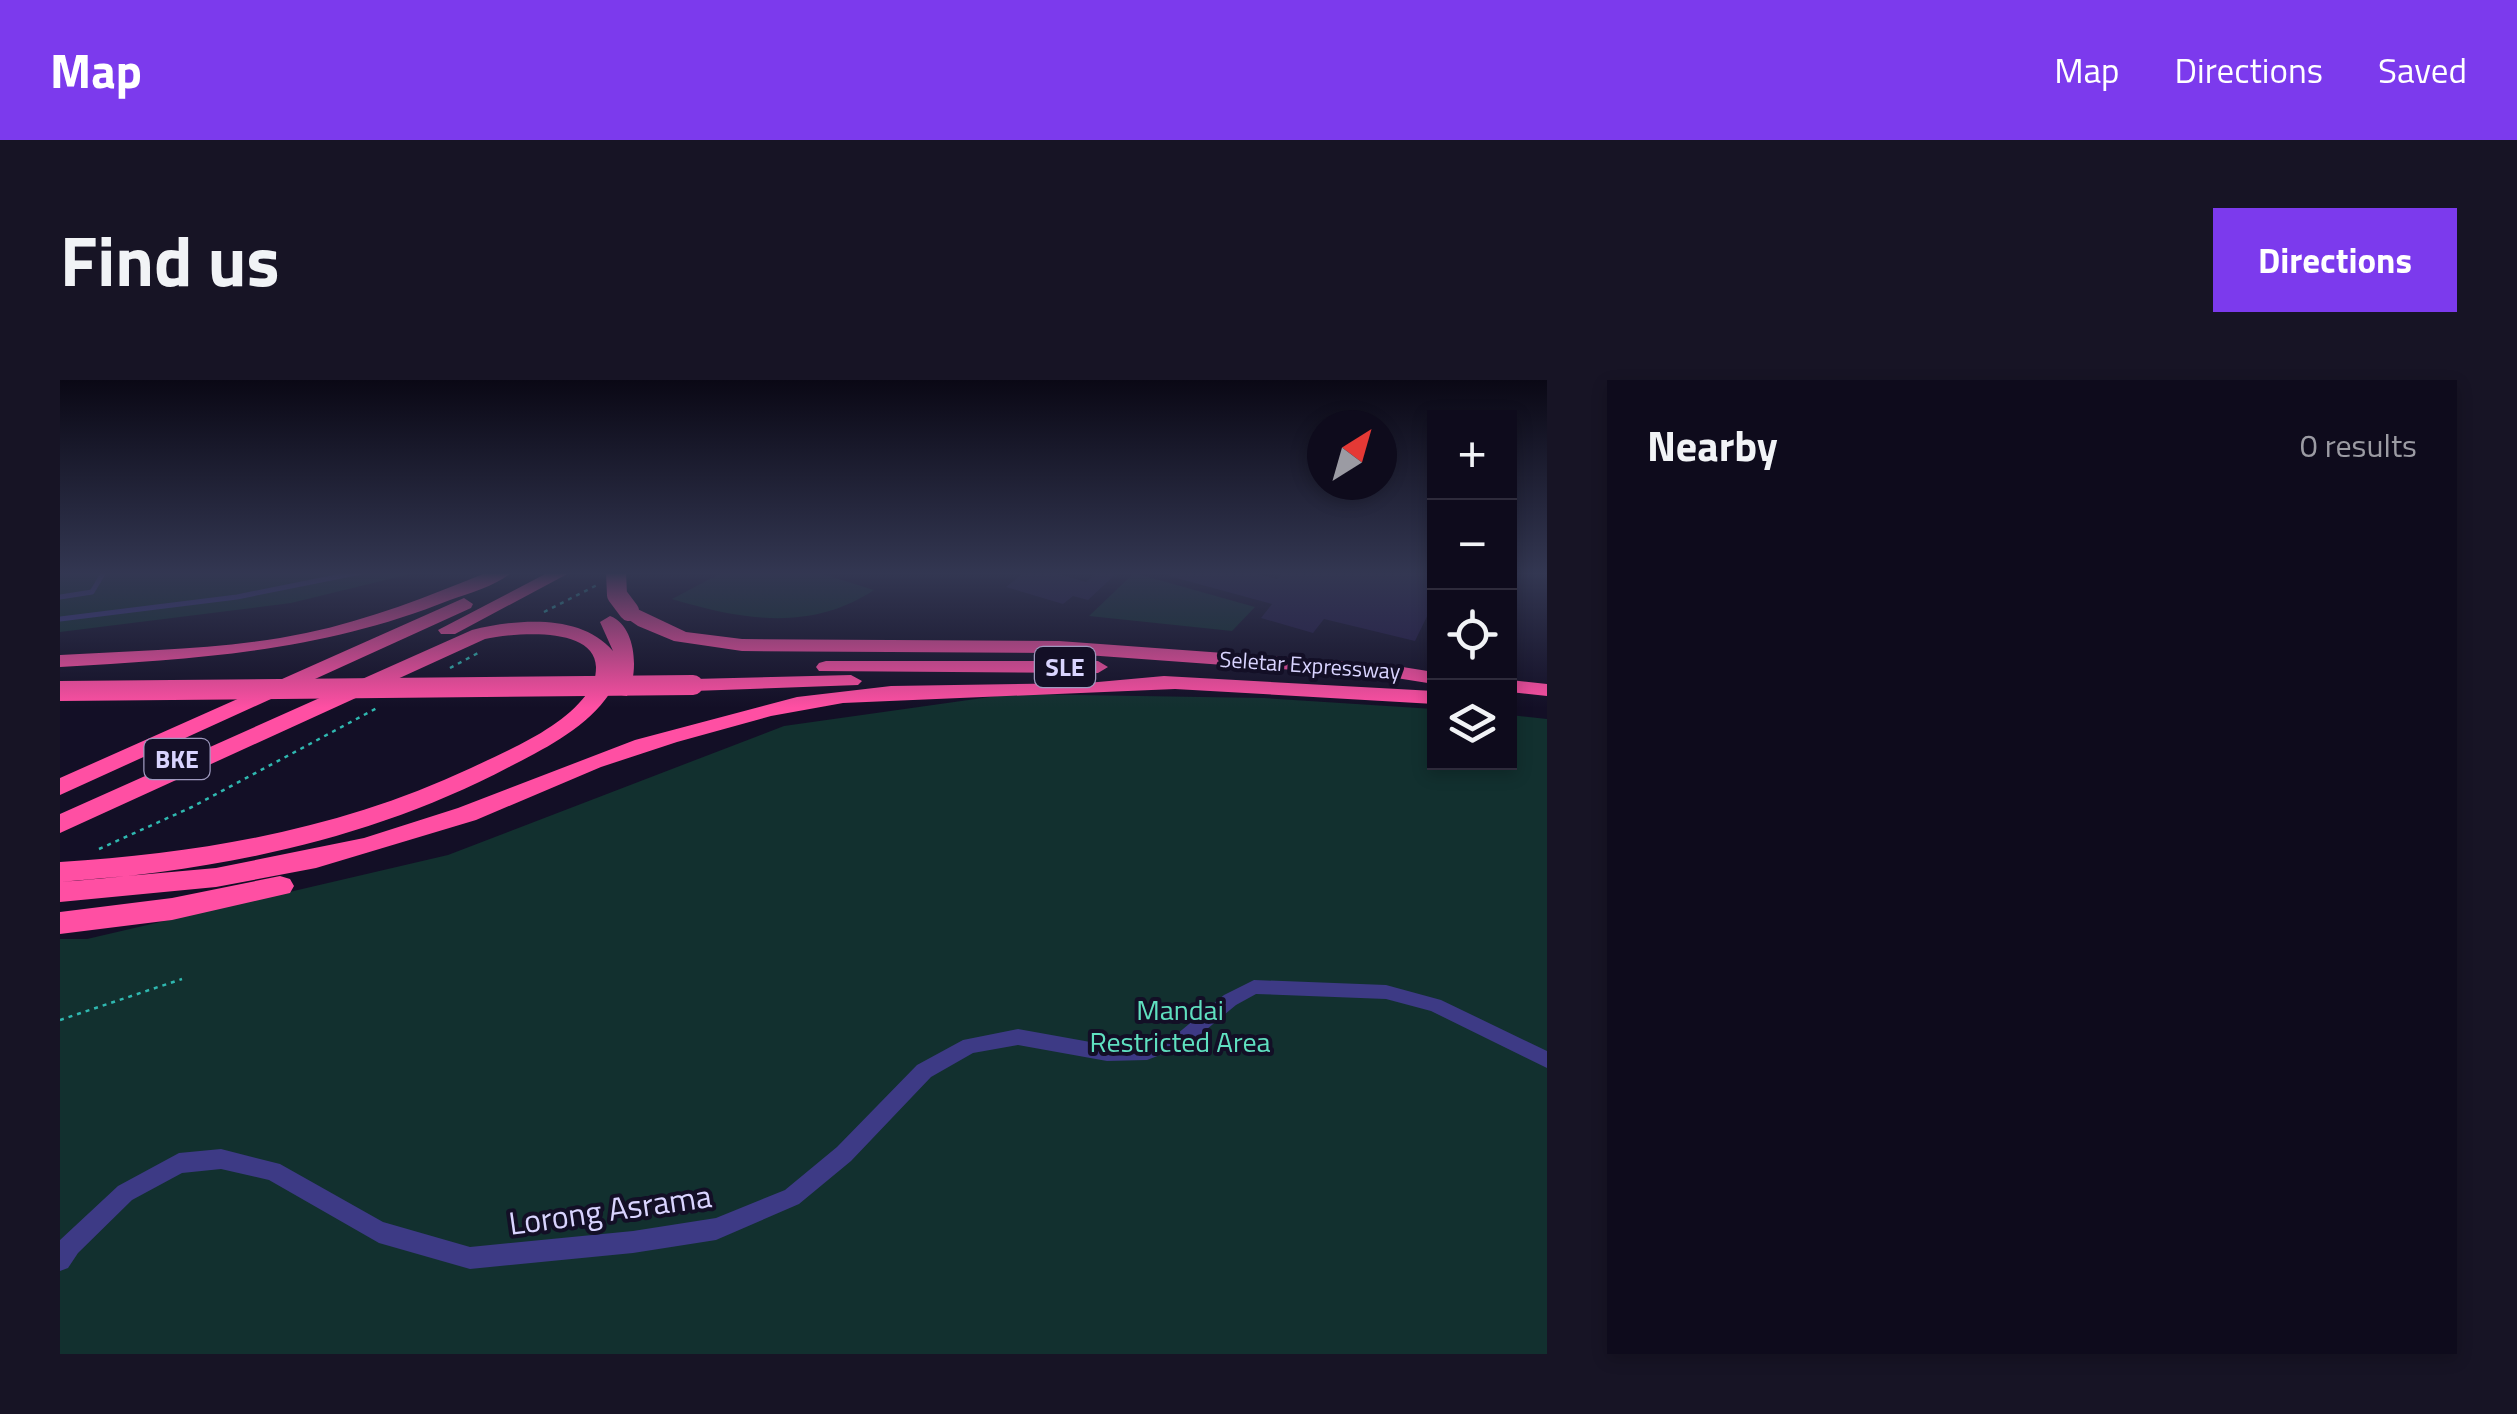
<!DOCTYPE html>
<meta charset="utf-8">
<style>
:root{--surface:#0e0b1c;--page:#171425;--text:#f1f3f6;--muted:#9b9ba3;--line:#2e2b3b;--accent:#7c3aed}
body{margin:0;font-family:"Titillium Web",sans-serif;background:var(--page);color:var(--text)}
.controls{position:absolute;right:30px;top:30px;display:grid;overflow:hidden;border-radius:0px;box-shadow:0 5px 15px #0003}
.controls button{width:90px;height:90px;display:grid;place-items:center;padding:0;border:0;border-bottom:2px solid var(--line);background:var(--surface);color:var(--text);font:50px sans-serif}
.compass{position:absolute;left:1247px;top:30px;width:90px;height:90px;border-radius:50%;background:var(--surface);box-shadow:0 5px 15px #0003;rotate:37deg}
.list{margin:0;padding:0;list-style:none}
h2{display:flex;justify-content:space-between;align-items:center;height:130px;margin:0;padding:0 40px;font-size:42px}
h2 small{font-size:32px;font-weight:400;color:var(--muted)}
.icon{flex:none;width:55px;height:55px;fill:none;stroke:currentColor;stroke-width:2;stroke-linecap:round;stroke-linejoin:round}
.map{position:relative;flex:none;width:1487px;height:974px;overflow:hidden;border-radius:0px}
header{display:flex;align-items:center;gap:60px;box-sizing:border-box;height:140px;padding:0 50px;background:var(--accent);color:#fff}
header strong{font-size:48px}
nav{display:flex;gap:55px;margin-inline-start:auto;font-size:35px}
.intro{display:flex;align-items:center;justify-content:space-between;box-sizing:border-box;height:240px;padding:0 60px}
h1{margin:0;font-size:70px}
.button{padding:25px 45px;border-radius:0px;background:var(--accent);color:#fff;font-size:35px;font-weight:700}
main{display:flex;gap:60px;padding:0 60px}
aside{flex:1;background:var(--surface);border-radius:0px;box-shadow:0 5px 15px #0003}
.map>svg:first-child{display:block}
.green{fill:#12302f}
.building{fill:#241b47}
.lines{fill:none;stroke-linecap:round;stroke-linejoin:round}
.path{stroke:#2fb8b0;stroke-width:2.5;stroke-dasharray:4 5;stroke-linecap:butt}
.lane{stroke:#3d3a85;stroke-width:5}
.street{fill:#3d3a85;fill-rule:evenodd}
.highway{fill:#ff4fa3;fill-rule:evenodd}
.highway-bridge{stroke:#ff4fa3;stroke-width:20}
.labels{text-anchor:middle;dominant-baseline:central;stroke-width:8;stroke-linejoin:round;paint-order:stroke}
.far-street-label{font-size:22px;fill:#d9d4ff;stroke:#130f26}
.shield{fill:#130f26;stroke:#9e99be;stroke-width:2.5}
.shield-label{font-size:25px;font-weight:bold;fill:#d9d4ff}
.park-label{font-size:28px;fill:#5fe0c0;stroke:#130f26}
.near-street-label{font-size:32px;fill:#d9d4ff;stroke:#130f26}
</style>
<header>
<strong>Map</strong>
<nav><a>Map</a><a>Directions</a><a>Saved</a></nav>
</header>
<div class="intro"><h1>Find us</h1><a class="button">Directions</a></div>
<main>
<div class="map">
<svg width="1487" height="974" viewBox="0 0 1487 974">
<rect width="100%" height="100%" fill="#130f26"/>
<!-- green -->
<path class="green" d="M0 192H358L231 223 0 252Z
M663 192H756L814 210C751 252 681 240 612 219Z
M1074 193 1195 227 1172 251 1029 236Z
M951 314 1204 318 1374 329V382H1450V335L1487 339V974H0V559H27L388 475 724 346Z"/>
<!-- building -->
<path class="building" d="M965 192H991L1026 202 1038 192H1058L1028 220 1013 216 1003 224 946 207Z
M1110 192H1188L1217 199 1223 192H1374V222L1355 261 1264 239 1253 253 1201 238 1212 224 1109 196Z"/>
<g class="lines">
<!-- path -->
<path class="path" d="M484 232 539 204
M390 288 418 273
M39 469 132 427 317 328
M0 640 122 599"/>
<!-- lane -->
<path class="lane" d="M0 217 32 212 44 192
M0 239 177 217 301 192"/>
<!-- street -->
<path class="street" d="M1194 600 1326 605 1381 620 1487 671V688L1371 631 1326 619 1196 614 1176 625 1129 664 1087 680 1047 681 958 665 913 673 871 697 791 781 739 824 656 860 573 873 410 889 319 863 209 800 161 789 122 793 72 820 18 873 8 888 0 891V860L58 806 119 773 161 769 220 784 323 842 410 867 573 851 656 838 725 810 777 767 857 685 903 660 958 649 1047 665 1087 664 1117 654 1164 615Z"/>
<!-- highway -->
<path class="highway" d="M428 192H452C436 206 409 213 390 220 260 272 138 279 0 287V275C82 270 165 270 246 253 309 240 369 216 428 192Z
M489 192H511L395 254H381L378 250Z
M404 218 413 224 411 228 0 415V398Z
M569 225 626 252 682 259 999 261 1330 285 1374 292V304L1330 297 999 273 682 271 614 261 578 246 562 235 560 231Z
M550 236C577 246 579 294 567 316L550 313C527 347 488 367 453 385 312 460 158 491 0 502V482C143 473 281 449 411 388 449 370 500 349 526 315 533 307 536 298 536 287 535 245 453 253 425 259L0 453V434L412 250C456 239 521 233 553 271L540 242Z
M766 281H1038L1048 287 1038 293 759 291 756 287 759 283Z
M791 295 802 301 798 305 633 311 622 305 633 299Z
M1104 296 1374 311V324L1115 309 783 323 711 336 617 362 541 387 416 440 256 488 156 507 0 522V502L156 488 304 458 398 428 575 360 737 317 831 306 1027 303Z
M1450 300 1487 304V316L1450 312Z
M220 496 230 499 234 506 230 513 112 540 0 554V532L112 518Z"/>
<!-- highway-bridge -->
<path class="highway-bridge" d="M556 192 557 215 569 231
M0 311 633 305"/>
</g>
<!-- sky -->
<linearGradient id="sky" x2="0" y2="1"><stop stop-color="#0a0815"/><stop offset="0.59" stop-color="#333752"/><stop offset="1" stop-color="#333752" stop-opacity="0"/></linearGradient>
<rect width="1487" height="328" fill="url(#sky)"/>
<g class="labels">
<!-- far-street labels -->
<g class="far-street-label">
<text transform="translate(1250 285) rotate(4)">Seletar Expressway</text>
</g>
<!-- shield labels -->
<g class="shield">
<rect x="975" y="267" width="60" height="40" rx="8"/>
<rect x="84.5" y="359" width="65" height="40" rx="8"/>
</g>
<g class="shield-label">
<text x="1005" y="287">SLE</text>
<text x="117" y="379">BKE</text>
</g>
<!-- park labels -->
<g class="park-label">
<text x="1120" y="629">Mandai<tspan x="1120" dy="32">Restricted Area</tspan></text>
</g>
<!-- near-street labels -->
<g class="near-street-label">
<text transform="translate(550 829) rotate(-8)">Lorong Asrama</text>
</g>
</g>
</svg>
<div class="controls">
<button>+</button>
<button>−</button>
<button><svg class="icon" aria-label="locate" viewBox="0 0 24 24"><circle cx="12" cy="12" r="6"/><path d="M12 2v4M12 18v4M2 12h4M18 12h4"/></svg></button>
<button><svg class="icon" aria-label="layers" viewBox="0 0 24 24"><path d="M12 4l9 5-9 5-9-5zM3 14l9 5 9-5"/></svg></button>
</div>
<svg class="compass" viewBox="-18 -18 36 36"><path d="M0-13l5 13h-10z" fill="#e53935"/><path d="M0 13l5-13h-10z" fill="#9b9ba3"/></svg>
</div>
<aside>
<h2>Nearby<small>0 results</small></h2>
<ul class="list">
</ul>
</aside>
</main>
